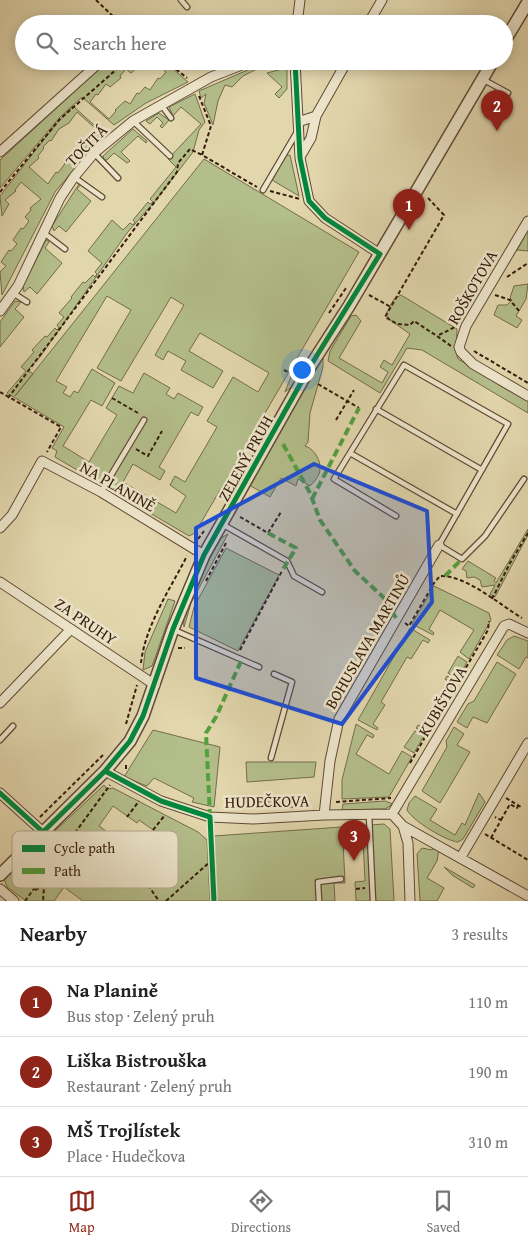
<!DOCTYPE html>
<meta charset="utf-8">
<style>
:root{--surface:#fff;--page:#f6f6f6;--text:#222;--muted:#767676;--line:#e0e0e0;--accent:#8f2418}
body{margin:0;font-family:"Gentium Book Plus",serif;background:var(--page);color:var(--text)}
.you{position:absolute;left:301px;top:369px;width:18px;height:18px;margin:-12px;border:4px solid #fff;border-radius:50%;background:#1a73e8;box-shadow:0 0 0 8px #1a73e833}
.badge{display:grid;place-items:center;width:32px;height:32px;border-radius:50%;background:var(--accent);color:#fff;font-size:16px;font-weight:700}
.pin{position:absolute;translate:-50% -41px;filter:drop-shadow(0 1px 2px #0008)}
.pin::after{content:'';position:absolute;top:26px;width:18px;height:15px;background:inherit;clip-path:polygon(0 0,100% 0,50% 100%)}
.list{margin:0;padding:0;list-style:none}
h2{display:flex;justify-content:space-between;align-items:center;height:65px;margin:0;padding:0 20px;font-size:21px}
h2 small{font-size:16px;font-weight:400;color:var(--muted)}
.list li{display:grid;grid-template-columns:32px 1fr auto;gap:15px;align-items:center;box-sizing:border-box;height:70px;padding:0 20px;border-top:1px solid var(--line)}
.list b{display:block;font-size:19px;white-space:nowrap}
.list p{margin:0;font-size:16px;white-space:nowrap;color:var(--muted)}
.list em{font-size:16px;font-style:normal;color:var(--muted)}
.icon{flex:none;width:28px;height:28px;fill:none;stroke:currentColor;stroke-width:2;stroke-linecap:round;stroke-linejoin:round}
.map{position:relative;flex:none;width:528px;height:901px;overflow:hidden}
.search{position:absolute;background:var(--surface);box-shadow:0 2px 12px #0003;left:15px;right:15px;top:15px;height:55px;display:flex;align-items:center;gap:12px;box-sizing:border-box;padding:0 18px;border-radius:28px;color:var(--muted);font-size:19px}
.sheet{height:275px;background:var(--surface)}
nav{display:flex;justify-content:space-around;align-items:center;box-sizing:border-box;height:70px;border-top:1px solid var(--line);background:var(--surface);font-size:14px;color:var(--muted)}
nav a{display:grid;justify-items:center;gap:2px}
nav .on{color:var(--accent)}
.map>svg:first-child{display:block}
.green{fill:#b3be8a;stroke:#746c4a;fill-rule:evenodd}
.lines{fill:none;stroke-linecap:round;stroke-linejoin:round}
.service-casing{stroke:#604a34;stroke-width:7}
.minor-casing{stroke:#604a34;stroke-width:11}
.tertiary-casing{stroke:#604a34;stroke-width:14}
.path{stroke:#351b0b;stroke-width:2;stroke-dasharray:4 2.5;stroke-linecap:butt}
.service{stroke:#ece4ca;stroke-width:4.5}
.minor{stroke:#ece4ca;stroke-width:9}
.tertiary{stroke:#ece4ca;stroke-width:11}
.quiet{stroke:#53a13e;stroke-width:4;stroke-dasharray:8 4;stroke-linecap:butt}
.cycleway-casing{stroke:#ece4ca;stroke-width:8}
.cycleway{stroke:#00873e;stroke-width:5}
.marked{fill:#1d4ed8;fill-opacity:0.2;stroke:#1d4ed8;stroke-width:4;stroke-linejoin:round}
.labels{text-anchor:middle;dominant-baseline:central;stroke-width:5;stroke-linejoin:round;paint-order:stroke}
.street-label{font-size:16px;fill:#351b0b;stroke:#ece4ca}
.key{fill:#ece4ca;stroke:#b5a891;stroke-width:1}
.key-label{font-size:14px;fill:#351b0b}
</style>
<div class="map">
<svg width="528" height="901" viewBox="0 0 528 901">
<rect width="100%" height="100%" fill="#e2d6ad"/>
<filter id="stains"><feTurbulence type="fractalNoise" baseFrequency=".004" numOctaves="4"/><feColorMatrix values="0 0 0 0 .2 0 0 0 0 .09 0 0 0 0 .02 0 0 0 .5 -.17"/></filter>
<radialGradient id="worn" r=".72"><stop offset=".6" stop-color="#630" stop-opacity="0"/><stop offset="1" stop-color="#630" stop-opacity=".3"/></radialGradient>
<!-- green -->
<path class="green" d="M108 61H124L116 69 126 61H141V64L131 73 126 69 120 76 121 78 110 87 106 84 98 95 96 94 90 102 109 119 116 111 115 110 125 101 130 104 137 93 139 94 145 87 150 90 158 78 160 79 166 72 154 61H164L188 82 146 103 114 125 82 97 60 117 0 188V160Z
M264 63 265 65 243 76 232 87 225 85 218 101 213 125 204 103 206 94 201 98 199 91Z
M282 69 287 70V89L279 98 275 94 282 87 267 73Z
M195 94 205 122 199 130 193 152 156 200 127 233 40 357 28 370 33 374 15 396 204 159 359 252 195 533 189 536 55 457 57 451 52 448 64 427 7 393 26 371 21 367 34 352 32 350 45 336 47 337 55 328 57 330 59 328 57 325 64 317 59 313 72 298 71 297 83 282 85 283 93 275 95 277 97 274 95 272 102 263 88 251 112 220 123 230 130 223 133 225 135 222 133 220 148 202 150 204 153 202 150 199 176 167 168 159 201 124 181 107 173 116 169 107ZM107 296 131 310 97 368 121 381 171 297 184 305 155 355 163 360 168 351 186 361 181 370 213 388 223 371 189 351 200 333 269 373 258 392 233 377 207 421 217 427 185 482 175 476 170 485 186 496 176 513 123 482 133 464 160 480 165 471 159 467 191 412 198 416 203 407 178 393 174 399 166 394 170 388 144 373 133 393 119 386 106 408 117 415 89 462 63 446 91 400 102 406 115 383 92 369 78 393 74 391 70 397 63 393 67 387 56 381Z
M73 106 104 134 55 192 2 295 0 272 6 266 1 262 9 250 11 251 17 244 13 240 21 228 23 229 29 221 25 217 31 210 30 208 41 199 21 182 15 190 16 191 5 200 9 204 2 216 0 196 55 125ZM77 112 96 129 89 136 88 135 80 147 68 155 64 165 58 173 56 172 48 184 29 167 39 158 38 156 44 148 43 147 50 140 51 141 59 129 69 123Z
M159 113 169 120 162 128 160 126 163 123 157 117 150 124 146 121Z
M133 129 147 141 146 143 138 136 121 152 130 161 127 163 114 153 107 160H104L103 156Z
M290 155 299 196 272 180 275 176 273 173 282 156Z
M82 183 77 189 91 201 66 232 59 226 54 231 52 226 79 184Z
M528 230V251L517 250Z
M46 240 49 242 45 248 62 263 37 294 30 287 24 292 23 286Z
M528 284 526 299 516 316 522 320 517 328 494 315 498 305H507L512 300 510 298 514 286Z
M401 295 457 329 456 352 458 359 528 401V413L422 350 407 348 380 393 328 361 330 351 351 316 356 315 361 321 339 358 382 383 388 372 380 367 384 360 392 365 410 334 390 320 386 314 394 299Z
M15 301 21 302 15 309 24 317 0 347V322Z
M303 358 296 383 285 392 292 374Z
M323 358V367L310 413 308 442 305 446C316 449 324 466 318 476 316 480 313 483 310 486L298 479 296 486 281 478 270 497 249 485Z
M528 529V535L495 597 490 594 495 585 482 587 480 580 474 577 467 578 466 571 462 569 468 561 496 578 494 581 496 583Z
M228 534 191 603 184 627C180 609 212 555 221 538Z
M226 548 279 575 238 651 189 627 194 607Z
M434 586 489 613 491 620 469 659 460 652 474 630 440 610 429 629 434 633 433 635 412 624Z
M168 599 175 601 155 658 152 666 143 670 145 652Z
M410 628 430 640 428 643 423 640 411 659 407 657 381 702 385 705 373 724 378 728 377 730 358 720Z
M514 636 528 641V658L526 657 519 669 497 655 507 640Z
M458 656 467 662 458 679 448 673Z
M497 662 516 674 487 723 473 717 467 728 457 722 468 704 474 701Z
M447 676 456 681 449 693 443 689 448 681 445 679Z
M439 695 449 701 439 718 429 712Z
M426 717 432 721 425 734 416 728 418 725 421 726Z
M356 724 374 735 373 738 367 735 356 754 389 774 402 751 412 757 389 797 342 799V780Z
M454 727 464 734 457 745 470 752 440 803 422 791 447 747 446 741Z
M153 730 220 747 214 807 192 802 194 798 154 778 147 786 124 777Z
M415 731 424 736 414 753 404 747Z
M246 762H316L314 777 247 782Z
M104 785 107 789 113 788 198 832 207 840 210 901H83L64 887 54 901H26L7 887 4 879ZM113 806 137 823 139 820 163 837 149 857 125 840 122 843 99 826Z
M479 793 485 802 463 839 458 842C446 841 413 821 407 810L409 803 415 796 437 809 430 820 455 835 462 823 465 825Z
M300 800V807L267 808V801Z
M385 801 393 804 385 809 342 810 343 804Z
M384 824 390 829 394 901H356L355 882 365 881 363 840 343 841 345 883H334L335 901H217L214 836Z
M434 847 439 849 437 861 427 878 444 888 437 901H420L417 854 422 848 432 850Z
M444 867 475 885 473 888 452 875Z"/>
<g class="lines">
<!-- service casing -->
<g class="service-casing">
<path id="service" d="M181 0 187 7
M484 80 508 93
M162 106 171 118
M133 121 170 156
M94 153 118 178
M74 177 102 197
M263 190 297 132
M44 233 65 249
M13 293 27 302
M376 409 482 470
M350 453 457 514
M101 492 144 420
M396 516 334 479 404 365 508 424 439 545 462 559 485 536 524 479
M222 524 287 561 294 576 322 592
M174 630 259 667
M0 740 13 726
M271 758 292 682 274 674
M369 815 373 901
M319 901 318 882 341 879"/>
</g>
<!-- minor casing -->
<g class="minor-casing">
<path id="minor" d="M297 24 300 0
M368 24 382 0
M295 61 300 158 309 201 325 218 380 254
M298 122 316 116
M0 152 101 61
M300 157 311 138 316 116 347 61
M528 221 466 326 459 347 461 352 473 364 528 396
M0 311 18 286 60 198 74 177 94 153 133 121 211 77 252 61
M0 528 12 515 42 461 101 492 204 555
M0 582 155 685
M0 703 71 629
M105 771 161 801 210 817 253 819 324 815 392 814 403 826 408 843 410 901
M0 793 43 832
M392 814 504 626 509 624 528 633
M324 815 330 761 339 719 439 545
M403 826 528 896
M461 857 528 743
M0 889 14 901"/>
</g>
<!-- tertiary casing -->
<g class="tertiary-casing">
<path id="tertiary" d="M504 42 528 2
M0 875 105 771 130 741 143 716 173 629 204 555 311 365 349 306 493 61"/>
</g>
<!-- path -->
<path class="path" d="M96 0 121 24
M166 61 187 78
M199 96 211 126 202 155 257 187
M270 191 300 199
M0 192 60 119 126 61
M428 198 444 215 385 317 397 324 410 325 414 321 437 336
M507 277 528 263
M369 295 391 307
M495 295 510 300 519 311
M329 313 346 288
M451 346 437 336 455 327
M474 351 528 383
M284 370 292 374
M318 384 359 408
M0 392 61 427 47 452
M8 398 177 172 178 163 190 149 202 155
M112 398 138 413
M336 420 354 390
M136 449 148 456 162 431
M240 517 268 533 281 512
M198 539 204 531
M206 581 226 543
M492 599 510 563 528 533
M405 623 409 626 434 583 440 576C466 575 500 605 522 618
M178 648H185
M240 650 282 571
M141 663C145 626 170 589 187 556
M126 724 137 685
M410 763 488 630 489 621
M126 765V771
M506 798 521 807
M336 802 391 798
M40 817 103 755
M127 817 139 801
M501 820 510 804 517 808 518 806
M210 826 214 901
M153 830 165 815
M485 834 528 860
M491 838 501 820 495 817
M18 842 26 831
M31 860 44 886 43 901
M356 889 365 888
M35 890 44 886 104 847 111 846 131 861 159 901
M25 901 110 785
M166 901 212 860"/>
<!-- service -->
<use href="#service" class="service"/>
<!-- minor -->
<use href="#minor" class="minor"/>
<!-- tertiary -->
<use href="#tertiary" class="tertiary"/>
<!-- quiet -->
<path class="quiet" d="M283 444 310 493 320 520 355 571 383 597 396 618
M312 499 359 408
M268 533 296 548 282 571
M445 576 462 559
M210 817 206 733 216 717 241 661
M121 875 131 861"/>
<!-- cycleway casing -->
<g class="cycleway-casing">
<path id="cycleway" d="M105 771 161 801 210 817 214 901
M0 793 43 832 105 771 130 741 143 716 173 629 204 555 311 365 380 254 325 218 309 201 300 158 295 61"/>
</g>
<!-- cycleway -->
<use href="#cycleway" class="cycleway"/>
</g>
<!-- marked area -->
<path class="marked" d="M314 464 427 511 432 602 342 724 196 678V528Z"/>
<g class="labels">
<!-- street labels -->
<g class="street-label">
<text transform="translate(86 145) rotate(-45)">TOČITÁ</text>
<text transform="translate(472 287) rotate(-60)">ROŠKOTOVA</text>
<text transform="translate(245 458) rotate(-61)">ZELENÝ PRUH</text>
<text transform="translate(118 486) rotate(30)">NA PLANINĚ</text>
<text transform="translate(86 621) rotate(34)">ZA PRUHY</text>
<text transform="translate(367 641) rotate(-60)">BOHUSLAVA MARTINŮ</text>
<text transform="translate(442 701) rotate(-59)">KUBIŠTOVA</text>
<text transform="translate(267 801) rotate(-1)">HUDEČKOVA</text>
</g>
</g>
<!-- legend -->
<rect x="12" y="831" width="166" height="57" rx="8" class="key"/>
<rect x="22" y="845" width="23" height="7" fill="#00873e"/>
<rect x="22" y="868" width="23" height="6" fill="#53a13e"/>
<g class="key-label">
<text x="54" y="853">Cycle path</text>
<text x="54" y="876">Path</text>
</g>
<rect width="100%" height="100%" filter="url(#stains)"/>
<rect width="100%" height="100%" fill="url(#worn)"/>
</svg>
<div class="you"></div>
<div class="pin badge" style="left:409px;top:230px">1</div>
<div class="pin badge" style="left:497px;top:131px">2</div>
<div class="pin badge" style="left:354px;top:861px">3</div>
<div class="search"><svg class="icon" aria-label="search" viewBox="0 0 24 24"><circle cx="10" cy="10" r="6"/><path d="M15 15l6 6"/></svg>Search here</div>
</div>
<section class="sheet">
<h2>Nearby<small>3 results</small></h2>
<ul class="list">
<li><span class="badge">1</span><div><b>Na Planině</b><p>Bus stop · Zelený pruh</p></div><em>110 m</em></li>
<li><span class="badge">2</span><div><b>Liška Bistrouška</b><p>Restaurant · Zelený pruh</p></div><em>190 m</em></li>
<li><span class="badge">3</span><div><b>MŠ Trojlístek</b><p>Place · Hudečkova</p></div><em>310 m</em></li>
</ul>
</section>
<nav>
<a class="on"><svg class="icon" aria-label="map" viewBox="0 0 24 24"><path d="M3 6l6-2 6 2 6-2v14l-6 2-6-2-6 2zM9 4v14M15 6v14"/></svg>Map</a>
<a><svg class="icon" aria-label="directions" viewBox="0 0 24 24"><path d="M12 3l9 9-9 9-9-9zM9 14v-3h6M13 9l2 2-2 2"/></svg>Directions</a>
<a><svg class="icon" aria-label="saved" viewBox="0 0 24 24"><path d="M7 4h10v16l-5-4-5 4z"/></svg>Saved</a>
</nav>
